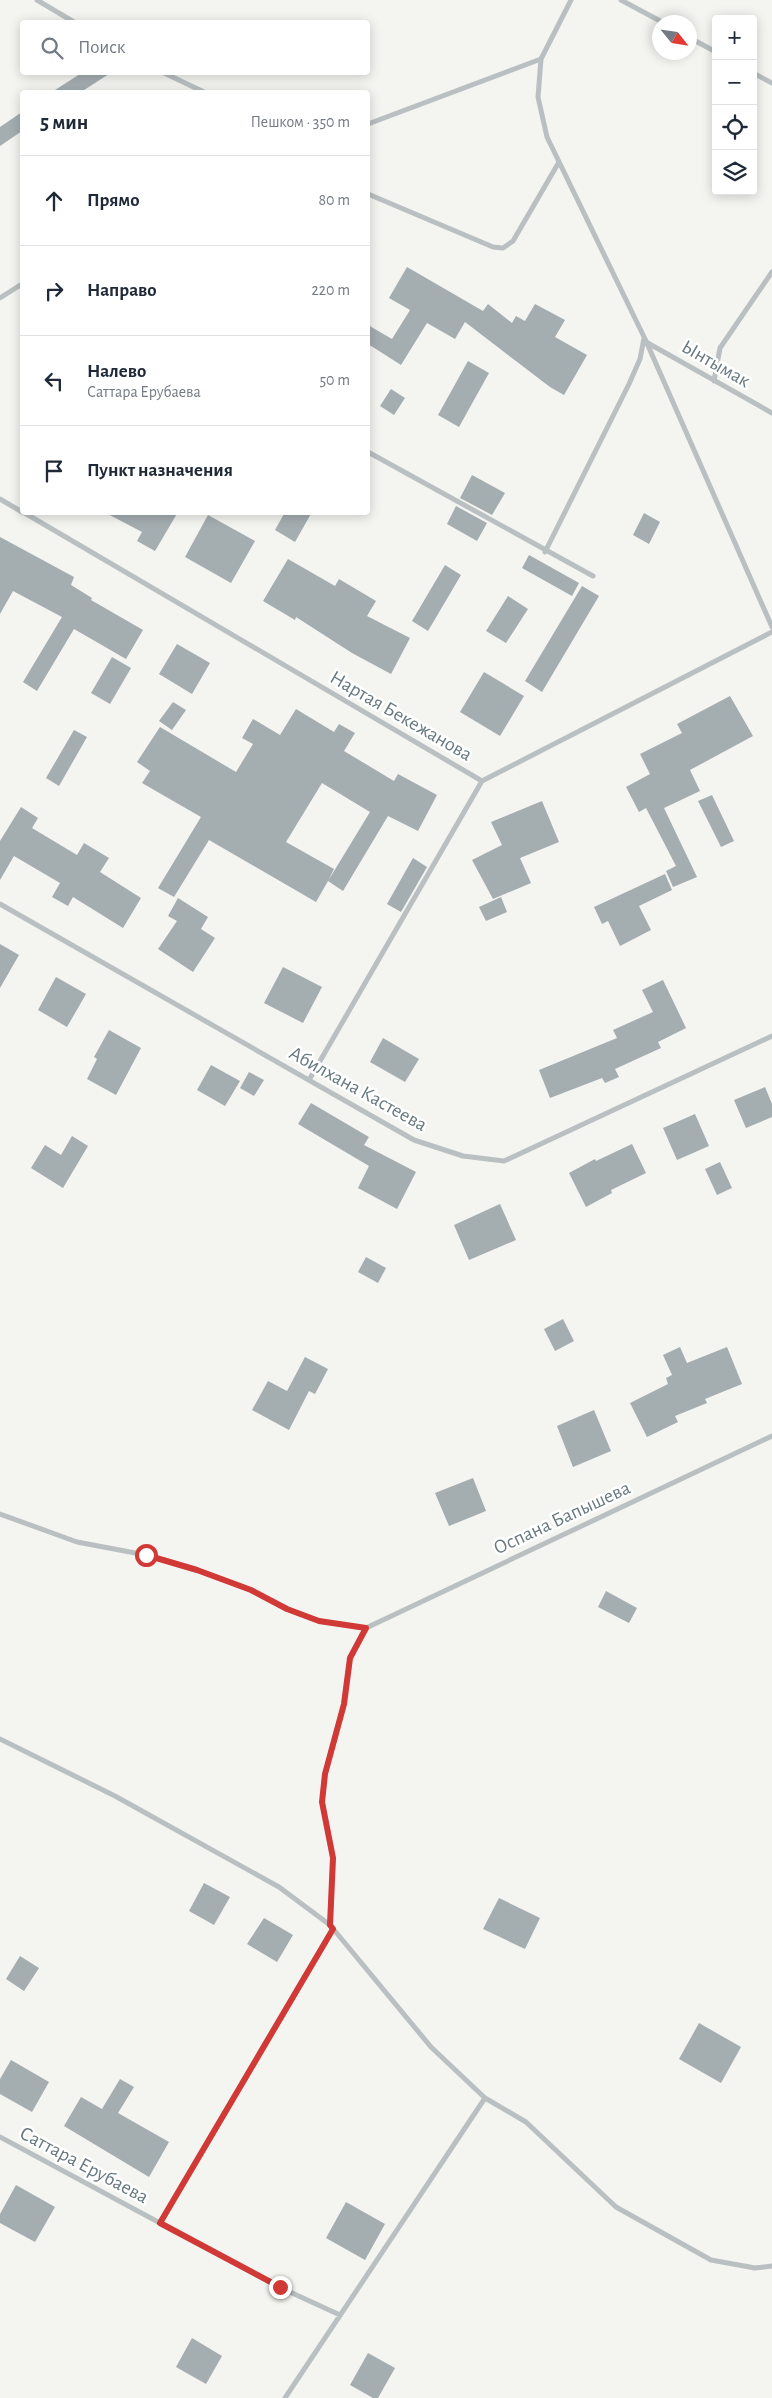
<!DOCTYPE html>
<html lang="ru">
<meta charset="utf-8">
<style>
:root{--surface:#fff;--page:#f2f2f3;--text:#1f2937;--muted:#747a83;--line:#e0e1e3}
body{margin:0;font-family:"Alegreya Sans",sans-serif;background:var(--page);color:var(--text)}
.controls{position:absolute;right:15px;top:15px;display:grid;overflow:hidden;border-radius:5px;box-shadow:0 2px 12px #0003}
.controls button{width:45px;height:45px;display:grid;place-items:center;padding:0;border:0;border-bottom:1px solid var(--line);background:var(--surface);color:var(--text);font:25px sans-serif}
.compass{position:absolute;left:652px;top:15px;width:45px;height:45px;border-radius:50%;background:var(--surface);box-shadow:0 2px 12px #0003;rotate:120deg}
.stop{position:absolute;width:15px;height:15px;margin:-11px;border:4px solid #d03936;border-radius:50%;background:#fff}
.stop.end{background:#d03936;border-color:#fff;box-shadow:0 1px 5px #0008}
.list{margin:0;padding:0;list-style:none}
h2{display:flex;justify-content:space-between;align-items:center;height:65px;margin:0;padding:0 20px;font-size:21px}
h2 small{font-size:16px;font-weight:400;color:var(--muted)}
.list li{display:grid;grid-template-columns:32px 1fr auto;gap:15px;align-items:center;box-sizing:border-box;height:90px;padding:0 20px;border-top:1px solid var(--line)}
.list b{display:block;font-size:19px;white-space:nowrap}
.list p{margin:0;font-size:16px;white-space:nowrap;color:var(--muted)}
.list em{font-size:16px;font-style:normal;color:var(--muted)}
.icon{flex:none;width:28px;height:28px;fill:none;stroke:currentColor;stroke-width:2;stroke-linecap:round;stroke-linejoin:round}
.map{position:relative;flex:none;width:772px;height:2398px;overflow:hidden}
.search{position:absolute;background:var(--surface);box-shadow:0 2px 12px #0003;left:20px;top:20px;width:350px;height:55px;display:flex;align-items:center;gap:12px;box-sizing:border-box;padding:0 18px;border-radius:5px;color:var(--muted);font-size:19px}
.panel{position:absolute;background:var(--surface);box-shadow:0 2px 12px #0003;left:20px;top:90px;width:350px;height:425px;border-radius:5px}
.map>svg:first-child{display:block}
.building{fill:#a4adb0;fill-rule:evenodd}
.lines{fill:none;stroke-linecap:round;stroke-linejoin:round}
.street{stroke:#babfc1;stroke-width:5}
.route{stroke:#d03936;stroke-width:6}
.labels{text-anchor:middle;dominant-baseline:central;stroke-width:5;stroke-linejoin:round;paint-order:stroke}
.street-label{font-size:20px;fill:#67797f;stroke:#fff}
</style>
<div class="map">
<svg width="772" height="2398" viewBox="0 0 772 2398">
<rect width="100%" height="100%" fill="#f4f4f1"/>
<!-- building -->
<path class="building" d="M83 72H112L81 92H52Z
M22 112V131L0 146V127Z
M407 267 483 311 488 304 512 323 516 316 525 321 535 304 565 320 555 337 587 355 564 395 550 387 465 322 455 339 427 323 401 365 368 344V325L392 339 410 310 389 298Z
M468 361 489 373 459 427 438 415Z
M391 389 405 398 394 415 380 406Z
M472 475 505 493 492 515 460 498Z
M456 506 487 523 477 541 447 524Z
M104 512H178L155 551 137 541 142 532Z
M285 512H312L295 542 275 530Z
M644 513 660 522 649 544 633 535Z
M208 515 255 541 231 583 185 557Z
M0 537 74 577 71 585 92 598 91 600 143 630 126 659 74 629 37 691 23 682 62 617 13 591 0 614Z
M529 555 579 583 572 596 522 568Z
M288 559 335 586 339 579 376 601 367 616 410 638 391 674 352 653 296 617 295 620 263 601Z
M445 565 461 575 428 631 412 621Z
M582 586 599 596 542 692 525 681Z
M508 596 528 609 506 643 486 631Z
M177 644 210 663 192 694 159 674Z
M112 657 131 668 110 704 91 693Z
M484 672 524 696 500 736 460 712Z
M730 696 753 736 690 770 700 791 664 808 697 877 673 887 666 871 676 866 646 808 639 812 626 787 650 774 640 754 682 733 677 724Z
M173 702 186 710 172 730 159 721Z
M296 709 334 732 339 724 355 733 344 751 394 781 398 774 437 795 418 831 388 816 343 891 328 881 316 902 209 840 174 897 158 888 201 817 142 783 150 771 137 762 160 727 236 772 253 744 242 738 253 719 280 735ZM322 783 370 812 328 881 334 869 286 842Z
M74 730 87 737 59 786 46 778Z
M712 795 734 841 721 847 698 801Z
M542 801 559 842 520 858 531 883 493 899 472 860 502 845 491 822Z
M21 807 38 818 32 828 77 855 84 843 109 858 100 872 141 898 123 928 73 897 68 906 52 897 60 883 14 856 0 880V841Z
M413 858 427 867 401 912 387 904Z
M665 874 672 890 639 906 651 930 620 946 608 921 602 924 594 907Z
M501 897 507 912 486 921 479 907Z
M178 898 208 917 201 929 215 938 193 972 158 949 177 921 168 916Z
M0 944 19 955 0 988Z
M283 967 322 987 303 1023 264 1003Z
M56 977 86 994 67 1027 38 1010Z
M663 980 686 1028 658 1042 661 1048 615 1069 619 1077 605 1083 602 1078 550 1098 539 1070 617 1038 613 1030 653 1012 642 990Z
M109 1030 141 1048 116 1095 87 1079 97 1059 94 1057Z
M383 1038 419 1059 405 1082 370 1062Z
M211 1065 240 1081 225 1106 197 1090Z
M249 1072 264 1080 254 1096 240 1088Z
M765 1087 772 1104V1117L746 1128 734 1100Z
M311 1103 369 1137 364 1145 416 1172 397 1209 358 1188 369 1166 298 1124Z
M695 1114 709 1146 677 1160 663 1128Z
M72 1136 88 1146 63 1188 31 1168 45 1145 61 1155Z
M632 1144 646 1173 611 1190 612 1193 586 1207 569 1173 595 1159 596 1161Z
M720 1162 732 1188 717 1195 705 1169Z
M500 1204 516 1240 469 1260 454 1225Z
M366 1257 386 1268 378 1283 358 1272Z
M563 1319 574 1341 555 1351 544 1329Z
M680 1347 687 1363 727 1347 742 1384 705 1399 707 1403 675 1416 678 1422 647 1437 630 1403 668 1384 666 1378 672 1375 663 1355Z
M305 1357 328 1369 315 1394 309 1391 289 1430 252 1410 268 1381 287 1391Z
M594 1410 611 1451 573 1467 557 1426Z
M473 1478 486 1511 449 1526 435 1493Z
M606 1591 637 1608 629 1623 598 1607Z
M204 1883 230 1897 214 1925 189 1911Z
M499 1898 540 1918 525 1949 483 1929Z
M264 1918 293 1935 277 1962 247 1944Z
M20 1956 39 1968 24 1991 6 1979Z
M699 2023 741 2047 721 2083 679 2059Z
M11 2060 49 2082 32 2112 0 2094V2079Z
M120 2079 134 2087 118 2113 169 2142 149 2177 64 2126 81 2097 102 2109Z
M16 2185 55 2207 35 2242 0 2223V2214Z
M346 2202 385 2224 365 2260 326 2238Z
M192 2338 222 2356 206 2384 176 2367Z
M368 2353 395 2368 378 2398H373L350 2385Z"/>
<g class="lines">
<!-- street -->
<path class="street" d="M37 0 74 22
M571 0 541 59 538 97 547 137 646 341 772 627
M621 0 662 22
M690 38 716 52
M162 72 204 92
M753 73 772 83
M368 124 541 59
M368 194 493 247 503 248 513 241 559 162
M0 298 22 284
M646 342 772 413
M714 381 720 348 772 272
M368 452 593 576
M0 499 22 512
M23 512 482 781
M545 552 629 384 640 359 644 338
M482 781 772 632
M0 904 414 1140 463 1156 504 1161 772 1036
M309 1080 482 781
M0 1514 77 1542 146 1555 197 1570 251 1590 287 1609 319 1621 366 1628
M366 1628 772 1436
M0 1739 115 1796 279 1887 330 1925 431 2047 485 2098 526 2122 616 2207 711 2260 755 2268 772 2266
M330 1925 333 1858 322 1802 325 1774 344 1704 350 1658 366 1628
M0 2137 279 2287 340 2315
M160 2223 333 1929
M285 2398 485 2098"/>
</g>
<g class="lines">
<!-- route -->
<path class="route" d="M146 1555 197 1570 251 1590 287 1609 319 1621 366 1628 350 1658 344 1704 325 1774 322 1802 333 1858 330 1925 333 1929 160 2223 280 2287"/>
</g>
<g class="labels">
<!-- street labels -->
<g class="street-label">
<text transform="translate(716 364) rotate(30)">Ынтымак</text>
<text transform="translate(401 716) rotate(30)">Нартая Бекежанова</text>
<text transform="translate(358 1089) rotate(29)">Абилхана Кастеева</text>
<text transform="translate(562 1518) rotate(-25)">Оспана Бапышева</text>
<text transform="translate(84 2165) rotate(28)">Саттара Ерубаева</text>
</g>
</g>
</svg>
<div class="controls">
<button>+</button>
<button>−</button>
<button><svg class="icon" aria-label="locate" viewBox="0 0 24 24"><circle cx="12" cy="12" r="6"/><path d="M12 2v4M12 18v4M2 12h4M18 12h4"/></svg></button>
<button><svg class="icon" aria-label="layers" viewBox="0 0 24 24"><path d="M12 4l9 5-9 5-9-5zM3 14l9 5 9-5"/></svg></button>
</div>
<svg class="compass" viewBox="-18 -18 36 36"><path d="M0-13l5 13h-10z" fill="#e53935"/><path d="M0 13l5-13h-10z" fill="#747a83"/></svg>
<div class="stop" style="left:146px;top:1555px"></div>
<div class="stop end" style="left:280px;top:2287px"></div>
<div class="search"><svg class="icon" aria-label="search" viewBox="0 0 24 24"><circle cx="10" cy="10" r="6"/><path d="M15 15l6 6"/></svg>Поиск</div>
<section class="panel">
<h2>5 мин<small>Пешком · 350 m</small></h2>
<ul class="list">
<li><svg class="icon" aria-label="ahead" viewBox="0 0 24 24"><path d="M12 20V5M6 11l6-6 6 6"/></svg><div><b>Прямо</b></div><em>80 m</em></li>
<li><svg class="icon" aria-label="right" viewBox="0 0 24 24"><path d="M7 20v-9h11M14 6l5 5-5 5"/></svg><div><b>Направо</b></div><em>220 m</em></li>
<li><svg class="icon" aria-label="left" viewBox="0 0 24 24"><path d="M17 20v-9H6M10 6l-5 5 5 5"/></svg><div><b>Налево</b><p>Саттара Ерубаева</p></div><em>50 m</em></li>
<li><svg class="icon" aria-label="arrive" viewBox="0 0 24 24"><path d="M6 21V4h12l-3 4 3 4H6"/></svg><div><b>Пункт назначения</b></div></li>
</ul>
</section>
</div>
